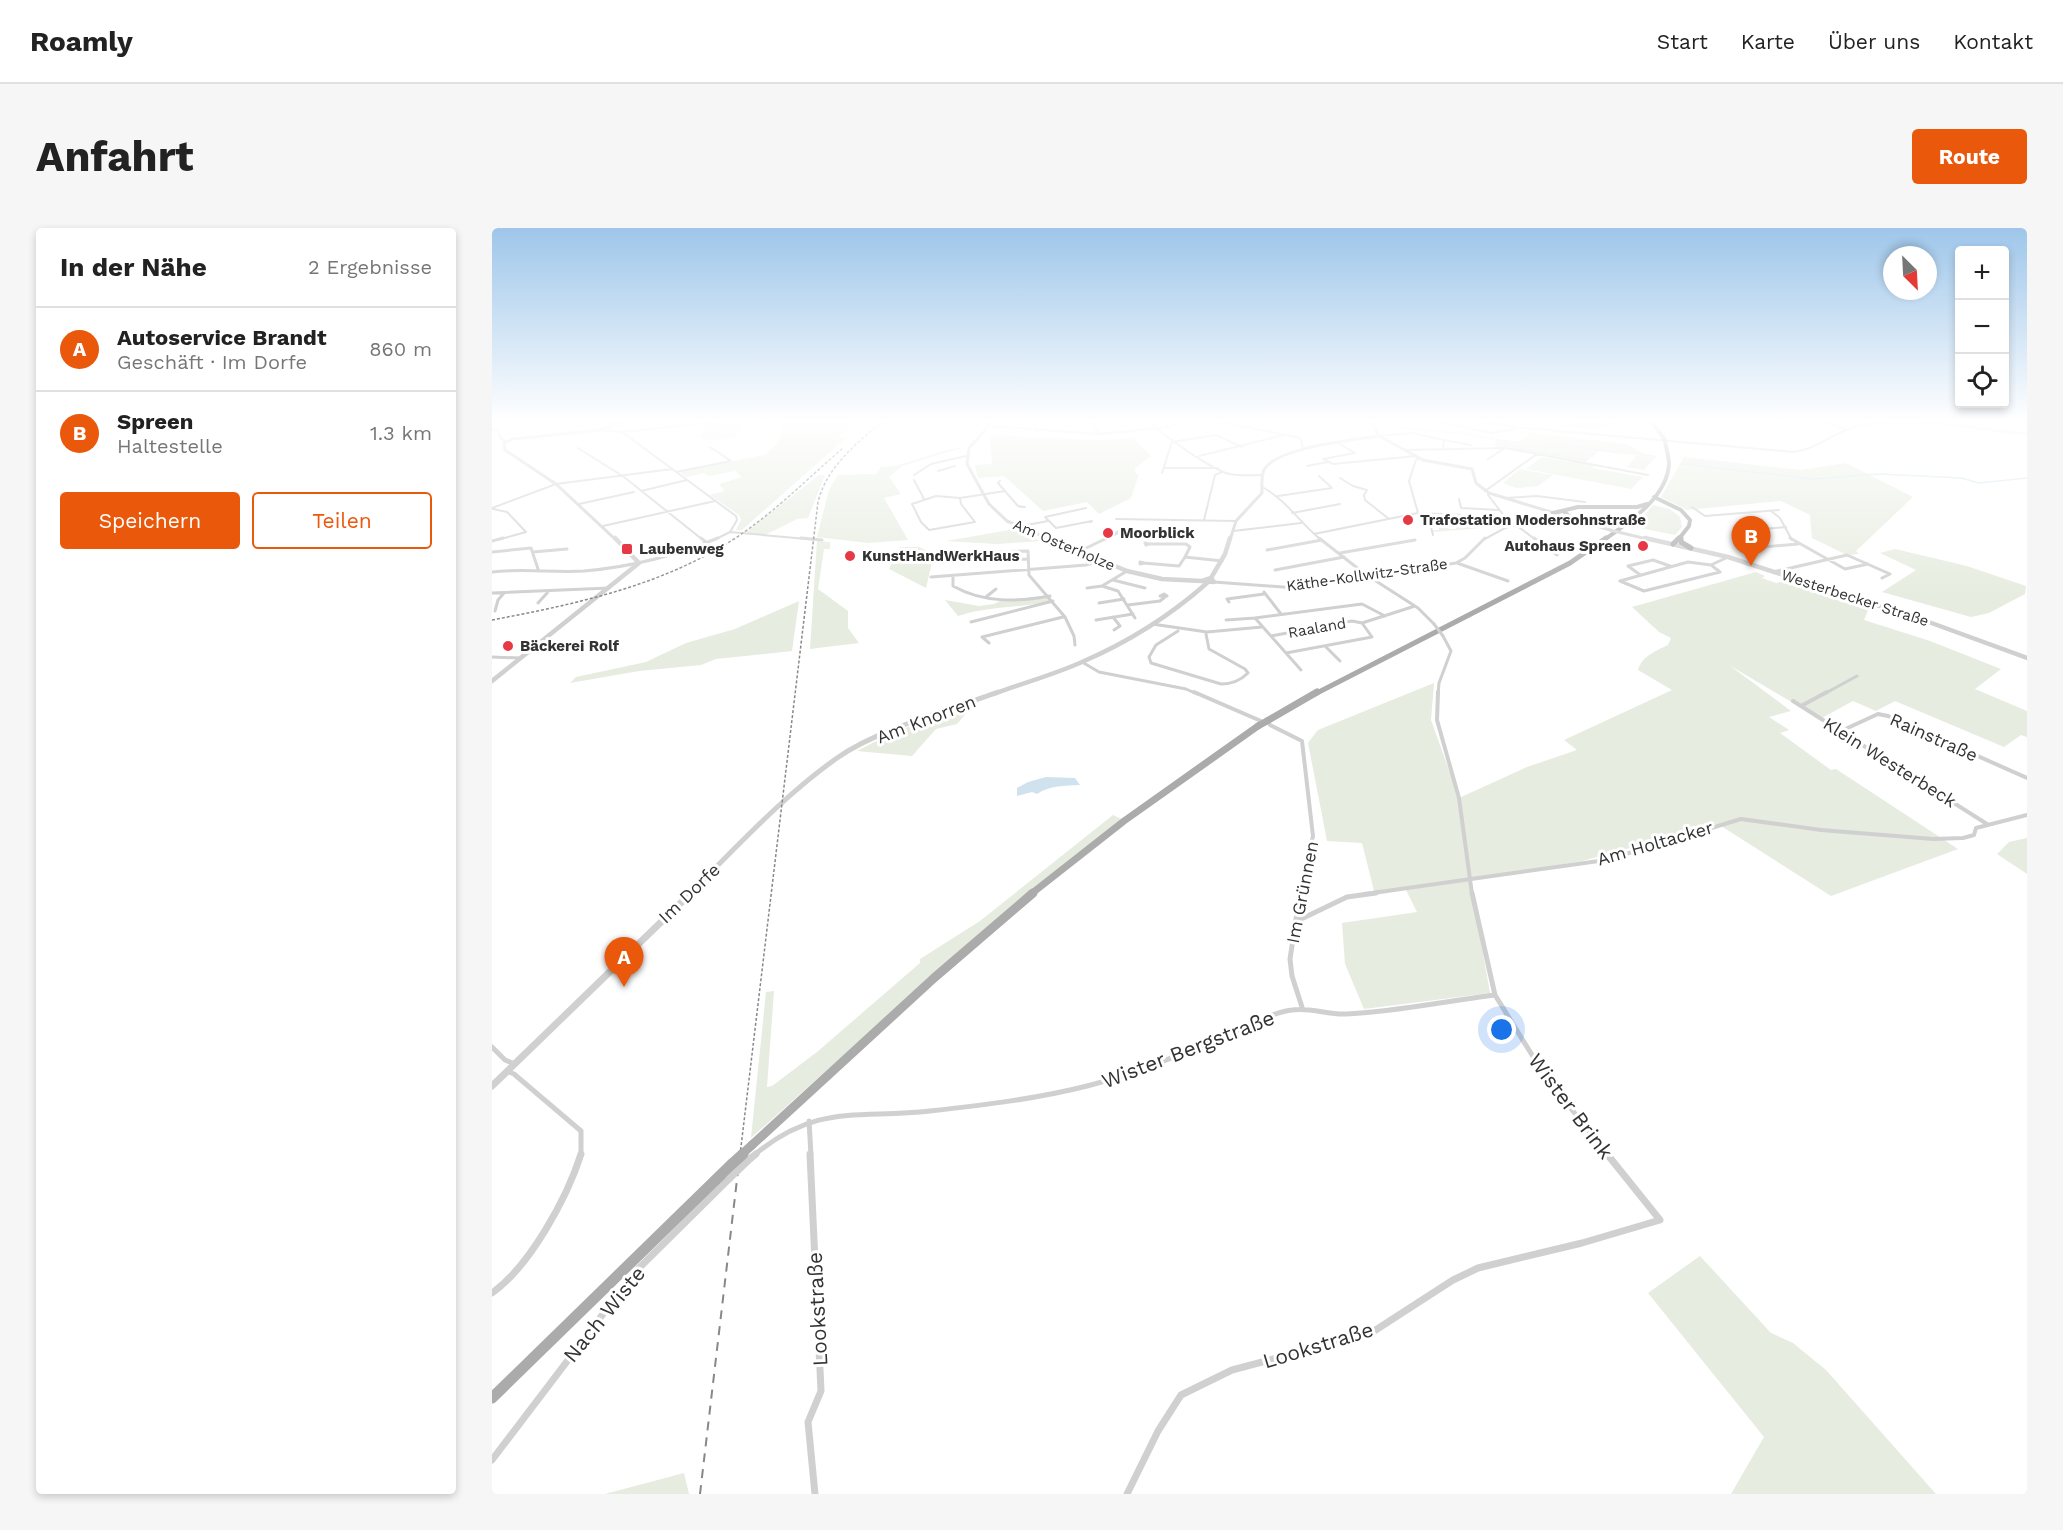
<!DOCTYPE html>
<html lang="de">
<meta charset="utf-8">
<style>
:root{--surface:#fff;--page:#f6f6f6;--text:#222;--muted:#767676;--line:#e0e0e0;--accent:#ea580c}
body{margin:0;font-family:"Work Sans",sans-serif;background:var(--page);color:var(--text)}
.controls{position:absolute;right:18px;top:18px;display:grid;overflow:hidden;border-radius:6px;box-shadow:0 3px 9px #0003}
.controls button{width:54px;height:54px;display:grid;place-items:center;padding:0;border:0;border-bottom:2px solid var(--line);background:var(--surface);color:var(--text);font:30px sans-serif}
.compass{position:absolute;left:1391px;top:18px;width:54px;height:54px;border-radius:50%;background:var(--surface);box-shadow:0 3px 9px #0003;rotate:156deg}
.you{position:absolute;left:1010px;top:802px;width:21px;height:21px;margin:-15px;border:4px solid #fff;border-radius:50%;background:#1a73e8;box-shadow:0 0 0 9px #1a73e833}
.badge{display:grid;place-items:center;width:39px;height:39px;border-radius:50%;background:var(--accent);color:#fff;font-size:20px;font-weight:700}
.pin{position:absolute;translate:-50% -50px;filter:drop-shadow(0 2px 3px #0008)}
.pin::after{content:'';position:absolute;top:32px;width:21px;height:18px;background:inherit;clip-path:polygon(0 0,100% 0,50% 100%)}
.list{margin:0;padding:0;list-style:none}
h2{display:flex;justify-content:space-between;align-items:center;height:78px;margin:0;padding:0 24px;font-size:26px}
h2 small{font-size:20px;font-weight:400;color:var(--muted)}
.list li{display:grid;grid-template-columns:39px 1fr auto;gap:18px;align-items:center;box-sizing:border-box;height:84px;padding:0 24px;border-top:2px solid var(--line)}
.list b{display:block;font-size:22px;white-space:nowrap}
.list p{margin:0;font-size:20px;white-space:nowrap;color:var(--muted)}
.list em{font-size:20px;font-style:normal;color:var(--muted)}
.actions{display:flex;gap:12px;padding:18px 24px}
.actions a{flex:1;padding:14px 0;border:2px solid var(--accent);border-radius:6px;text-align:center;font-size:21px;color:var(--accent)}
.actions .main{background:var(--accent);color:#fff}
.icon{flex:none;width:33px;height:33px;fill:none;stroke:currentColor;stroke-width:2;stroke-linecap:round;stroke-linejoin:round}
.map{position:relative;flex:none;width:1535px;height:1266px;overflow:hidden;border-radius:6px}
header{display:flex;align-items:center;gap:36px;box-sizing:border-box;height:84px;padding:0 30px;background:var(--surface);border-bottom:2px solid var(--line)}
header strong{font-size:28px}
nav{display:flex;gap:33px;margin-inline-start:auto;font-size:21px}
.intro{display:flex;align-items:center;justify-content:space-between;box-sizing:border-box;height:144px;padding:0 36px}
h1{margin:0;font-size:42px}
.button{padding:15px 27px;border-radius:6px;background:var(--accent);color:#fff;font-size:21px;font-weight:700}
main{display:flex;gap:36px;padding:0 36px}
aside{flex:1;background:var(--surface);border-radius:6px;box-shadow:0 3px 9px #0003}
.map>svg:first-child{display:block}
.green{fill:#e6ecdf}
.water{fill:#cfe2ee}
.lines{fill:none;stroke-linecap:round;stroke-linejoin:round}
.stream{stroke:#cfe2ee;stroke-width:1.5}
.minor-far4{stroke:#d0d0d0;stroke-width:2}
.minor-far3{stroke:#d0d0d0;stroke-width:3}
.minor-far2{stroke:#d0d0d0;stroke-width:4}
.minor-far1{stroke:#d0d0d0;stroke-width:5}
.minor{stroke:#d0d0d0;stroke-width:7}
.tertiary-far3{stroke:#d0d0d0;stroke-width:3}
.tertiary-far2{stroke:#d0d0d0;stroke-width:4.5}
.tertiary-far1{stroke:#d0d0d0;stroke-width:5}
.tertiary{stroke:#d0d0d0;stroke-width:7}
.primary-far4{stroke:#ababab;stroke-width:4}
.primary-far3{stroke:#ababab;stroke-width:5}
.primary-far2{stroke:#ababab;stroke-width:7}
.primary-far1{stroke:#ababab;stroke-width:9}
.primary{stroke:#ababab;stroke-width:11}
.rail-far1{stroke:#888;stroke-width:1.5;stroke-dasharray:3 2;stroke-linecap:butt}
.rail{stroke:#888;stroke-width:2;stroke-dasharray:9 7;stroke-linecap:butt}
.minor-bridge-far1{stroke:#d0d0d0;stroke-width:3}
.minor-bridge{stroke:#d0d0d0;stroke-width:7}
.tertiary-bridge{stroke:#d0d0d0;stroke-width:3}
.primary-bridge-far3{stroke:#ababab;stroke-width:4}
.primary-bridge-far2{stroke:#ababab;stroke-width:7}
.primary-bridge-far1{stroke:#ababab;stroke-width:9}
.primary-bridge{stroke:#ababab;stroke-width:11}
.poi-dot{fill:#e63946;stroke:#fff;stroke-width:2}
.labels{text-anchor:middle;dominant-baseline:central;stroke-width:6;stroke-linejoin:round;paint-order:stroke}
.far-poi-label{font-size:15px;font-weight:bold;fill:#333;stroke:#fff;text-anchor:start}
.far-street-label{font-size:15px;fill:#333;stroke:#fff}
.street-label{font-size:18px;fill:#333;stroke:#fff}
.near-street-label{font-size:21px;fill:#333;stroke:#fff}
</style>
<header>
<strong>Roamly</strong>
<nav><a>Start</a><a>Karte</a><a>Über uns</a><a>Kontakt</a></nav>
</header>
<div class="intro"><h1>Anfahrt</h1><a class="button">Route</a></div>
<main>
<aside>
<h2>In der Nähe<small>2 Ergebnisse</small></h2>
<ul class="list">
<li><span class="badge">A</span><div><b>Autoservice Brandt</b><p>Geschäft · Im Dorfe</p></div><em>860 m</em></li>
<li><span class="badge">B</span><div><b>Spreen</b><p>Haltestelle</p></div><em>1.3 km</em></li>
</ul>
<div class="actions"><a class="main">Speichern</a><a>Teilen</a></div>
</aside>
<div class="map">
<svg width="1535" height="1266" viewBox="0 0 1535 1266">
<rect width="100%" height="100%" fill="#fff"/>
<!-- green -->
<path class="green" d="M290 192H366L345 210H354L250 302H244L249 292 247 287 218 267 233 263 227 256 250 249 243 243 217 248 212 245 194 249 188 244 272 227C285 219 291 208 290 192Z
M1023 192 1081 195 1106 192 1117 197 1110 200H1086L1041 193 1039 195Z
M252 195 243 210 217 212 208 210 213 197Z
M1038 205 1136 216 1150 225 1165 228 1152 242 1135 239 1145 227 1107 223 1094 234 1002 218 1005 211 1027 214Z
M498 207 606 212 641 210 659 228 643 240 644 246H647L639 270 607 286 595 274 551 283 512 248 486 250 483 237 500 236Z
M473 219 410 238 397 249 409 266 392 270 416 312 376 315 325 309 337 262 346 247 384 246 389 239C418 238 444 221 473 219Z
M1050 229 1102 237 1100 240 1151 249 1139 261 1034 241Z
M1192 229 1309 242 1354 235 1421 269 1364 323 1367 326 1355 327 1320 310 1318 287 1289 273 1195 282 1169 269Z
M1028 241 1061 247 1046 258 1025 260 1011 255Z
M327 247H333L316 290 305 291 273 307 253 305Z
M1161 277 1178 281 1188 289 1190 299 1183 307 1144 299Z
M940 287 956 289 957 301H964L962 290 957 289 973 290 974 297 982 300 981 291 975 290H990L994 298 998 297V291L992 290H1004L1014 298 942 304 941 302H947L945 289Z
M523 301 548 313 505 316 454 313Z
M325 313 338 314V321H332L326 361 356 383V400L367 415 318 421Z
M408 319H427L442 326 434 360 397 341Z
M1403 321 1475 338 1534 358 1533 366 1497 385 1479 389 1390 364 1424 342 1388 325Z
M1264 344 1273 348 1270 350 1284 355 1289 354 1376 382 1372 392 1438 413 1509 441 1483 461 1535 483V509L1529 507 1512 519 1403 473 1384 483 1361 473 1328 491 1237 437 1299 483 1277 489 1297 502 1288 505 1339 542 1344 541 1466 621 1339 668 1226 596 1090 633 978 652 998 765 872 781 853 736 850 695 925 684 914 662 883 667 870 615 835 613 816 515 826 502 942 455 939 492 967 570 1035 539 1085 522 1072 512 1180 462 1146 442C1150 428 1164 423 1176 417L1179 410 1167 404 1140 379Z
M556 370 559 373 555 374C525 380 496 378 466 388L453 372 487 378 502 376 510 372Z
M307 373 300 423 224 431 209 437 147 443 78 455 84 449 154 434 194 415 243 401Z
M483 475 465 496 444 501 420 528 365 523 402 504Z
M621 587 629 591 451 738 259 910 274 764 282 763 275 859 280 858 325 824 428 735V731L488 693Z
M1535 610V646L1505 626 1517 614Z
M1208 1028 1279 1105 1301 1115 1334 1142 1444 1266H1239L1272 1209 1156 1065Z
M192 1245 197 1266H113Z"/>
<!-- water -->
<path class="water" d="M554 549 583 550 588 557C573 558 558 557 545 566L540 564 525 568V560L536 554Z"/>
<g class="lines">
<!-- stream -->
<path class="stream" d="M903 199 976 206 1001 211
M1005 212 1030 215 1035 211 1127 225
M1029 216 1023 220 1094 232
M1190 236 1320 251 1388 246 1469 250 1487 255 1535 250"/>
<!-- minor-far4 -->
<path class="minor-far4" d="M116 192 123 196
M540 192 545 203
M598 192 608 206
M656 192C673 209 708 233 729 243 741 249 758 247 771 247
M720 192 804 209 809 211 811 221
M937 192 1000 205 1023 201
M981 192 1032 200 1302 224C1327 221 1345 201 1370 197 1424 188 1481 201 1535 206
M1109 192 1120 195
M1329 192 1355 202
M497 198 608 206 677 199
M676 200 689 192
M0 202H6L9 211 14 213
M108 202 130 204 227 194
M130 204 244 288 245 292 238 304 222 312
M887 208 920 205 952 212 951 219
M952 212 979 217
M848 216 863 225
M86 220 132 249 211 312
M912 222 1013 220 1156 247
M863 225 831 231 841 236 924 228
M707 228 792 207
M996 231 1013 220
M815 238 836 234
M672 240H726
M446 243 463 238
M184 244 239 233 218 219
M670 245 680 214 724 207 750 219
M422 247 439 236 474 228
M848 250 861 258 875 262 872 267 873 272 897 291
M422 252 432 271
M508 253 506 255 526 278 533 279H528
M772 260C795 273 809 296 829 312
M149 263 195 252
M993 263 1045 226
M997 265 996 267 1013 289 1044 312
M444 268 468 270 469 276 483 294 437 302 429 294 420 276Z
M786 268 840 260 827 248
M468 270 513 263
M1013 270 1045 268 1093 274
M967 271 969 280 1007 282
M87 276 142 264
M1200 279 1213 288 1287 282
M0 280 64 256 180 241
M594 280 553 289 564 300 600 293 598 294
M1 281 15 284 34 304 5 312
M1279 283 1288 290 1300 312
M800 285 848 276
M926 285 917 253 924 232 928 230
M936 287 941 307
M624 291 744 293
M712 292 723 247 730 244
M111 298 223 273
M524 299 556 293
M626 303H629L630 304 624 305Z
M741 303 809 295
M1249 303 1294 299
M238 304 326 312
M822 306 926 285 1013 289
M612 312 626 305
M991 312 1013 300 1065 286"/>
<!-- minor-far3 -->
<path class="minor-far3" d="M209 310 215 315
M309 310 330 312
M827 310 873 346 926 380 942 396
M1042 310 1065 327
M1298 310 1353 341 1376 336
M0 313 11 310
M653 315 657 316 654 317Z
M657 316H694L698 319 693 329
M1271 319 1306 316
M775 322 830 312
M0 324 39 320 46 341
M41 324 75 321
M586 324 615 310
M848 325 923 312
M535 331 443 334 447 325 536 323 537 347 573 389 582 408 583 417
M648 334 652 335 648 336Z
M1196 334 1219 337 1228 344 1152 363 1128 353Z
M651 335 687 338 693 329 730 333
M965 335 1016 353
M1219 337 1236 329
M783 342 852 329
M635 343 610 358 626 363 643 390
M0 344C31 340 61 345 92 343 138 339 183 328 226 310
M1281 344 1355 327 1398 346 1390 350
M1147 346 1136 338 1161 332 1178 338
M461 348V358C491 375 525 374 558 368
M439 349 594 337 608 333
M621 352 653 360
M722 354 804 360 964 335 973 330 993 310
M595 360 610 358
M772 364 789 386
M0 365 117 360
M672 366 675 368H668Z
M494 369 504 361
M737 374 735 371 772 366
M46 375 56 364
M607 375 632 371
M636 377 668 373 673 369
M3 383 6 372 12 365
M621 389 628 398 622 402
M604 392 641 386
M734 392 763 390
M479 394 561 373
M660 396 715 404 770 399
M686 403 664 417 657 429 659 435 729 456C740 456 748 453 756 445L753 441 717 421 714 406
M779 408 860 393 870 395 923 378
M497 415 490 409 571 389
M833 418 848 433
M794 425 880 409 870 395
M0 429 28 430
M590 434 607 444 694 461 705 466
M809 442 763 390 870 376 893 388
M946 466 947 455 959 423 951 408
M1332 466 1365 448"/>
<!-- minor-far2 -->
<path class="minor-far2" d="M702 464 769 493
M946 464 945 492 967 570 980 666
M1301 473 1495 596
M1309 478 1335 464
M778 497 810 513 821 608 807 666
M1349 503 1386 486 1396 488 1535 550
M873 666 1114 632 1249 591 1329 602 1441 611 1471 610 1482 607 1484 600 1535 587"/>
<!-- minor-far1 -->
<path class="minor-far1" d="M808 665 798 731 800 748 810 779
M980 665 1003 767 1053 848 1116 927
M803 694 855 669 884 665
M0 819 13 832 23 836
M15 843 22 846 89 903V927
M317 893 319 927
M262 927C326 875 364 891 438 883 491 877 544 871 595 858 642 846 687 827 732 809 753 800 777 785 800 782 818 779 836 787 854 786 903 784 954 773 1003 767"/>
<!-- minor -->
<path class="minor" d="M318 926 329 1163 316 1194 323 1266
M259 930 264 926
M0 1065C38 1038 75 970 89 926
M0 1232 143 1044 237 951
M635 1266 666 1203 689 1167 740 1142 879 1105 961 1052 986 1040 1090 1015 1168 992 1115 926"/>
<!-- tertiary-far3 -->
<path class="tertiary-far3" d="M214 192H281
M495 192 497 198 477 220 475 236 497 276 515 293 560 312
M879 192 887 208
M887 208 931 232 980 241 984 255 997 265 1118 302
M1130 305 1159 312
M124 312 64 256 13 222 12 215 21 211 108 202 132 192
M738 312 744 293 770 265C770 258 769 248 772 242 784 219 863 212 887 208"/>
<!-- tertiary-far2 -->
<path class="tertiary-far2" d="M556 310 635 343 670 351 710 353
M1153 310 1236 329 1434 393 1535 430
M719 350 733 326 738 310
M719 350 722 354 710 353Z
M0 453 147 335 123 310
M502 466C531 455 561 447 590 434 634 415 679 387 715 355"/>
<!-- tertiary-far1 -->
<path class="tertiary-far1" d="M197 666C244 620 291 568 345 530 386 501 458 482 506 464"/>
<!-- tertiary -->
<path class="tertiary" d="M0 858 199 665"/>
<!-- primary-far4 -->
<path class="primary-far4" d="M1158 192 1171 209
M1162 269 1189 282 1198 292 1197 298 1186 312
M1071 283 1080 290
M1061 285 1086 279H1145L1155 276
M1112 312C1137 294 1175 270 1177 236 1177 229 1174 220 1173 213"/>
<!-- primary-far3 -->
<path class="primary-far3" d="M1189 310V314L1199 320
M1181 316 1187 310
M823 466 1078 335 1114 310"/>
<!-- primary-far2 -->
<path class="primary-far2" d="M775 493 825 464
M539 666 632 593 766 498"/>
<!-- primary-far1 -->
<path class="primary-far1" d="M260 917 442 750 541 665"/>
<!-- primary -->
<path class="primary" d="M0 1170 240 936"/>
<!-- rail-far1 -->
<path class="rail-far1" d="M0 392C84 376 169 358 242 311 282 285 315 251 351 220
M248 927 326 274C335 238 365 215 392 192"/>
<!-- rail -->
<path class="rail" d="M208 1266 248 926"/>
<!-- minor-bridge-far1 -->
<path class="minor-bridge-far1" d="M942 396 951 408"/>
<!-- minor-bridge -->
<path class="minor-bridge" d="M237 951 259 930"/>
<!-- tertiary-bridge -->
<path class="tertiary-bridge" d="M1118 302 1130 305"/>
<!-- primary-bridge-far3 -->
<path class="primary-bridge-far3" d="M1171 209 1173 213"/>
<!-- primary-bridge-far2 -->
<path class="primary-bridge-far2" d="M766 498 775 493"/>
<!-- primary-bridge-far1 -->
<path class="primary-bridge-far1" d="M249 927 260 917"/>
<!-- primary-bridge -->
<path class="primary-bridge" d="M240 936 251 926"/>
</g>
<!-- sky -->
<linearGradient id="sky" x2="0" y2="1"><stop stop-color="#9ec6ea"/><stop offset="0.52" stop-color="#fff"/><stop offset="1" stop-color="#fff" stop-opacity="0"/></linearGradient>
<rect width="1535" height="370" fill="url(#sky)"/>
<!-- markers -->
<g class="poi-dot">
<circle cx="916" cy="292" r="6"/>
<circle cx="616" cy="305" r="6"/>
<circle cx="1151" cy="318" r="6"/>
<rect x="129" y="315" width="12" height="12" rx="3"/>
<circle cx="358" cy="328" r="6"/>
<circle cx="16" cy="418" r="6"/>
</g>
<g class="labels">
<!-- far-poi labels -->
<g class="far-poi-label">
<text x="928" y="292">Trafostation Modersohnstraße</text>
<text x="628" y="305">Moorblick</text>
<text x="1139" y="318" text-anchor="end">Autohaus Spreen</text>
<text x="147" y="321">Laubenweg</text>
<text x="370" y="328">KunstHandWerkHaus</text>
<text x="28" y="418">Bäckerei Rolf</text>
</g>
<!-- far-street labels -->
<g class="far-street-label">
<text transform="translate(572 317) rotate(23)">Am Osterholze</text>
<text transform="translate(875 347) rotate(-8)">Käthe-Kollwitz-Straße</text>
<text transform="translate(1363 370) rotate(18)">Westerbecker Straße</text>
<text transform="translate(825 400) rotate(-10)">Raaland</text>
</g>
<!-- street labels -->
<g class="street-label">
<text transform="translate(434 491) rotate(-21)">Am Knorren</text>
<text transform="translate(1442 509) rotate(24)">Rainstraße</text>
<text transform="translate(1398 534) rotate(32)">Klein Westerbeck</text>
<text transform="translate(1163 615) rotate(-16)">Am Holtacker</text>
<text transform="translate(810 664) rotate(-79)">Im Grünnen</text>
<text transform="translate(197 665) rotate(-44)">Im Dorfe</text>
</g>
<!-- near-street labels -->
<g class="near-street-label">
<text transform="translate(696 821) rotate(-21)">Wister Bergstraße</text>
<text transform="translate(1079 878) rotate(53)">Wister Brink</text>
<text transform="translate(325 1081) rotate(-93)">Lookstraße</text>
<text transform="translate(112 1086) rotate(-51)">Nach Wiste</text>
<text transform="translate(826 1117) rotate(-17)">Lookstraße</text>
</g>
</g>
</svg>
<div class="controls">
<button>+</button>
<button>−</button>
<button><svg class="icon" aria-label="locate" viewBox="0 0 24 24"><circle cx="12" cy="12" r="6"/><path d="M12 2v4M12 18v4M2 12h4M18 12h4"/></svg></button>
</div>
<svg class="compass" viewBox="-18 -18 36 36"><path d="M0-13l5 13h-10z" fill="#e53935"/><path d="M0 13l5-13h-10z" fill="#767676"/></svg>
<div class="you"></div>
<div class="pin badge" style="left:132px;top:759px">A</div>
<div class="pin badge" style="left:1259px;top:338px">B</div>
</div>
</main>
